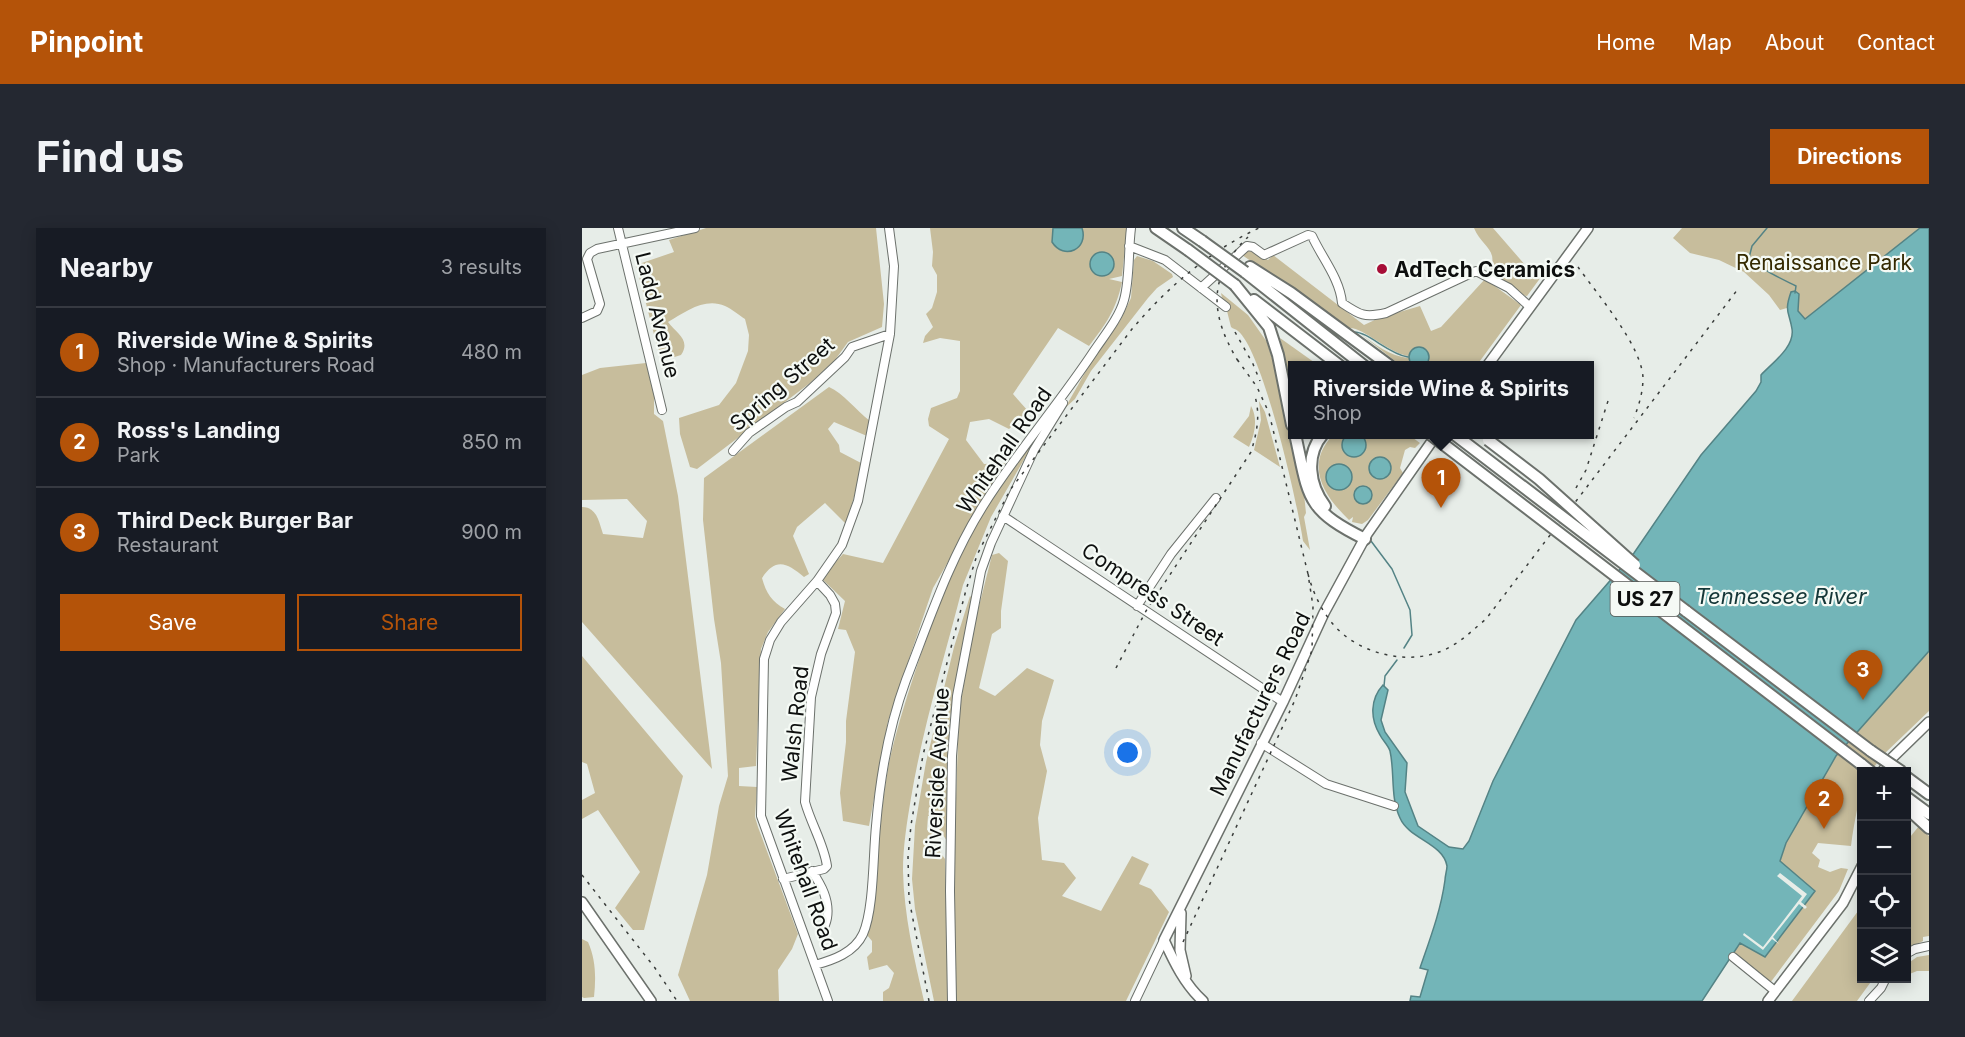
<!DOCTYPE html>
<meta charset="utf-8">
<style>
:root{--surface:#171b24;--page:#242831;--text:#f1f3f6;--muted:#9ea1a6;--line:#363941;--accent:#b45309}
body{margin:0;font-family:Inter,sans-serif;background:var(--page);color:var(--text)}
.controls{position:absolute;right:18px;bottom:18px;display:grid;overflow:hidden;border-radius:0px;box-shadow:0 3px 15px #0003}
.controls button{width:54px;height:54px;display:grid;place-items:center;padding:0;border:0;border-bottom:2px solid var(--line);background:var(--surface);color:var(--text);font:30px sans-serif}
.you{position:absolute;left:546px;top:525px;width:21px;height:21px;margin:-15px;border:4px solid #fff;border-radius:50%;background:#1a73e8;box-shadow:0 0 0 9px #1a73e833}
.badge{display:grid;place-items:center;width:39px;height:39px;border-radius:50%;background:var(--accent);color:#fff;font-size:20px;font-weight:700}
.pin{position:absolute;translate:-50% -50px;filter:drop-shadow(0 2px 3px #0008)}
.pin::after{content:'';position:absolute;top:32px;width:21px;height:18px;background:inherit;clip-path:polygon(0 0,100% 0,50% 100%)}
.popup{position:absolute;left:706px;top:133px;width:306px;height:78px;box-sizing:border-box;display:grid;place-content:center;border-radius:0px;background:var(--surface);filter:drop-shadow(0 2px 4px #0005);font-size:20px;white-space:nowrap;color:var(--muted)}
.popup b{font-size:22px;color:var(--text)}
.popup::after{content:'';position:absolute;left:50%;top:100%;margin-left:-12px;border:12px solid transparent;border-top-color:var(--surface)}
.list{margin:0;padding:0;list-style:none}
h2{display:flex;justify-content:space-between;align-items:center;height:78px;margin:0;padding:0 24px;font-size:26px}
h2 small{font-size:20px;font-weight:400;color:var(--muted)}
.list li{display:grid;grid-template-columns:39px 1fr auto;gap:18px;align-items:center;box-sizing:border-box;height:90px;padding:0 24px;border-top:2px solid var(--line)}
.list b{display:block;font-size:22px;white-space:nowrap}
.list p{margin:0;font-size:20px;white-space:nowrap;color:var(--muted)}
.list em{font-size:20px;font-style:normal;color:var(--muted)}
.actions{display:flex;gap:12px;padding:18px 24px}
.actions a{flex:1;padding:14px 0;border:2px solid var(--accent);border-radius:0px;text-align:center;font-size:21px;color:var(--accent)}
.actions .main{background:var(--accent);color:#fff}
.icon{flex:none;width:33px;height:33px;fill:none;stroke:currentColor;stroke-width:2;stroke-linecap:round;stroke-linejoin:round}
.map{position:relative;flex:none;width:1347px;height:773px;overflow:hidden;border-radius:0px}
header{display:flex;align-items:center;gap:36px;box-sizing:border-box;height:84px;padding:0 30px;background:var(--accent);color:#fff}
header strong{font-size:28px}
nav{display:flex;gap:33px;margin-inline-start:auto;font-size:21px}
.intro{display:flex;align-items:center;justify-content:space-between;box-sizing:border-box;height:144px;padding:0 36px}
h1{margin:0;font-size:42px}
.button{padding:15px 27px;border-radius:0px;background:var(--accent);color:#fff;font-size:21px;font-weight:700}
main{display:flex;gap:36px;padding:0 36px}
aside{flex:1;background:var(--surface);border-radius:0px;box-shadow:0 3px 15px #0003}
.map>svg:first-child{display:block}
.green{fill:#c7bd9c}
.water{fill:#73b5b8;stroke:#548385;stroke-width:1.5}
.pier{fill:#e7ede8}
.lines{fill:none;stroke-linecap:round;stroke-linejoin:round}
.stream{stroke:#548385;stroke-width:1.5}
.minor-casing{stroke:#6c716c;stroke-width:10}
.major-casing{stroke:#6c716c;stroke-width:12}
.highway-casing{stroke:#6c716c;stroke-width:14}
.minor{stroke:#fff;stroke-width:8}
.major{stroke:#fff;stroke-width:9}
.highway{stroke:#fff;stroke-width:10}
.rail{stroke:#3a3d3b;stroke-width:1.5;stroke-dasharray:3 6;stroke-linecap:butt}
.highway-bridge-casing{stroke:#6c716c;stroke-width:14;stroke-linecap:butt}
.highway-bridge{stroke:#fff;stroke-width:10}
.poi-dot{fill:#a70e37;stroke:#f5faf5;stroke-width:2}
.labels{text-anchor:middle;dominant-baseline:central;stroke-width:4.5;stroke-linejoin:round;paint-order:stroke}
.shield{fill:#f5faf5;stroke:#535653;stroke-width:1.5}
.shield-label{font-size:20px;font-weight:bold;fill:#0d0f0e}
.park-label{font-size:21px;fill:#342900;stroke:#f5faf5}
.poi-label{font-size:21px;font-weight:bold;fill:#0d0f0e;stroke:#f5faf5;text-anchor:start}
.street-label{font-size:21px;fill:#0d0f0e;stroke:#f5faf5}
.water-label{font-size:22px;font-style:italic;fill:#153738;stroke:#f5faf5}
</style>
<header>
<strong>Pinpoint</strong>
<nav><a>Home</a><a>Map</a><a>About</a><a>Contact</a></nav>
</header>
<div class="intro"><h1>Find us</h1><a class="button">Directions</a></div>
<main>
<aside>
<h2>Nearby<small>3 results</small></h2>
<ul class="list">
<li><span class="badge">1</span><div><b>Riverside Wine &amp; Spirits</b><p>Shop · Manufacturers Road</p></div><em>480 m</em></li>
<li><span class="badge">2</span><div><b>Ross's Landing</b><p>Park</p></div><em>850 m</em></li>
<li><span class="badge">3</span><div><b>Third Deck Burger Bar</b><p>Restaurant</p></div><em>900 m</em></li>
</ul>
<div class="actions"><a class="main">Save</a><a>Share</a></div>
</aside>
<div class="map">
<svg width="1347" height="773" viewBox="0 0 1347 773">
<rect width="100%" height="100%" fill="#e7ede8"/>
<!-- green -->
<path class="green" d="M124 0H294L302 76 300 99 266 114 253 132 228 155 115 241 108 239 98 206 97 190 137 177 154 155 166 123 167 107 163 91C157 87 150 81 143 78 123 69 103 84 86 94 95 106 109 112 99 127L86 131 78 125 74 114 54 37 92 24 87 12Z
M348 0H545L540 48 527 51 540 54C534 82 524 96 507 118L476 100 431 166 446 183 427 201 407 191 388 194 384 212 402 236 423 235 351 360 306 493 287 598 261 593 258 565 264 514V493L273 424 264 402 256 401 263 373 239 350 261 326 301 335 367 211 347 198 346 191 349 180 375 170 378 163V113L358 110 341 115 343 108 351 99 344 86 350 80 355 64V47L350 38 351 24Z
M892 0H911L944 38 959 49 945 68 940 67 907 46C918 20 900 20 892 0Z
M1100 0H1338L1222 92 1216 83 1217 66 1213 63 1206 73 1205 80 1198 82 1187 67 1162 44 1137 32 1108 25 1091 10Z
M666 23 675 25 686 32 691 27 782 97 797 90 838 78 849 103 859 99 903 51 939 77 895 137H818L780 107C794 117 808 128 826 130V128C805 124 781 99 767 100L660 27Z
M555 28 571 33 590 46 591 49 575 60 566 70 509 143 493 171 483 180 508 136 538 93 549 70 552 32Z
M639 65 666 87 685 114 693 140 722 266 724 285 722 289 728 322 721 313C716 277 681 123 656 103 654 101 651 101 649 99L645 83 648 77 640 70Z
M698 110 736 137 710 138V160Z
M64 135 72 168V186L81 193 96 268 130 541 0 394V279C15 279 17 294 21 306L61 310 65 293 45 271 0 272V147L18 140Z
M247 159C261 165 274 182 288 193L285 208 252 194 246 201 257 217 258 224 279 235 276 255 264 296 243 275 215 299 211 308 227 346 222 349C205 335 194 329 180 350 184 365 190 374 203 381L186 404 179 421 174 538 157 540V558L175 559 173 589 176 599 216 706 210 721 196 742 197 773H108L96 747 125 647 137 578 146 548 139 435 132 391 121 292 122 250Z
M677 173 683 184 698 239 672 222 679 192Z
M669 178C676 190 673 206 667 219L651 209 667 188Z
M459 202 409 289 381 357C363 428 341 498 329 570 325 594 321 618 321 643 322 687 332 730 342 773H301V764L307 760 312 745 305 737 287 742 285 729 290 724V713L285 707C296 650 296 592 307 535 315 498 327 462 339 426 353 387 367 348 386 312 406 273 433 237 459 202Z
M751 207H827L838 215 833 220 828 219 823 222 818 240 821 245 786 292 780 296 770 294 771 289 767 292C742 268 722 237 751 207Z
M417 325 426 333 419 383V400L410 406 397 460 413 468 445 440 472 452 460 493 458 517 465 543 456 590 460 632 482 635 494 650 480 668 519 683 550 628 567 636 557 656 569 661 587 684 544 773H374L372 627 377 484 392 398 410 327Z
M388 368 390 370 368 489 366 531 365 613 357 601 356 588H346L345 602 350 604 358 624 363 631 366 773H352L333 681 330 651 333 598 344 534 372 419Z
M1347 423V483L1301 527 1289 543 1280 544C1279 569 1272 592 1269 618L1236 615 1230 625 1238 632 1236 639 1248 644 1259 640 1266 641 1257 663 1188 755 1150 726 1158 715 1183 729 1233 663 1198 633 1204 615 1254 528Z
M0 428 101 548 62 702H51L33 680 58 644 16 582 0 591V572L13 565 5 536 0 534Z
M1337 598 1347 608V708L1341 709V713L1325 721 1324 614Z
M1279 679 1280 750 1291 751 1275 773H1210Z
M0 711 6 714C14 732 14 750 12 769L2 770 0 769Z
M1347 727V743H1335L1325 747V736L1335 729Z"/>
<!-- water -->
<path class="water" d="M471 0H500C507 21 482 33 470 14Z
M1338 0H1347V423L1254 528 1204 615 1198 633 1233 663 1183 729 1158 715 1120 773H828L829 768 838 769 846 742 838 740C848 711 859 682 863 652 863 648 865 642 865 638 861 615 827 611 818 590 808 569 813 545 808 523 806 517 801 513 798 507 788 491 788 471 801 457L806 462 799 492 803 504 825 535 823 564 836 598 867 619 881 621 887 613 911 553 994 392 1052 325 1119 227 1174 163 1179 154V147C1190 135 1213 119 1210 101 1207 83 1202 84 1209 64L1213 63 1217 66 1216 83 1223 91Z
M508 36a12 12 0 1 1 24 0a12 12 0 1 1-24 0Z
M827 129a10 10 0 1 1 20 0a10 10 0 1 1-20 0Z
M760 217a12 12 0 1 1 24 0a12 12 0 1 1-24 0Z
M787 240a11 11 0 1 1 22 0a11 11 0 1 1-22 0Z
M744 249a13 13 0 1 1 26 0a13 13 0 1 1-26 0Z
M772 267a9 9 0 1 1 18 0a9 9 0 1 1-18 0Z"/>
<!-- pier -->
<path class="pier" d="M1198 645 1225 666 1219 674 1225 679 1223 681 1217 676 1191 709 1197 716 1190 711 1181 722 1161 707 1162 705 1181 719 1220 668 1195 648Z"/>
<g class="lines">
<!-- stream -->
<path class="stream" d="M1185 0 1170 18 1167 30C1180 42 1198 50 1214 58L1213 65
M772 104C787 104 806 126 826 129
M789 313 810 341 828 382 830 407 822 420
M802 458 803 448 815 432"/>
<!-- minor casing -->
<g class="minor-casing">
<path id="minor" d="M36 0 80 182
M547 18 583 32 644 79
M619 60 665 18 671 19 682 27 726 7 730 8C740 30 758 51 760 75 778 87 782 90 804 85L894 43 927 60 948 79
M0 90 15 83 18 76 5 31 8 25 15 21 113 0
M151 223 167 205 204 179 215 174 263 129 270 119 308 106
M421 288 701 474
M555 378 589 326 634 270
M679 515 744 556 812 578
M230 643C239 657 248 672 245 690 244 697 240 701 241 708
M201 651 242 641 245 638C242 616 229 596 223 574L229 469 239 426 254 385 253 376 248 367 235 353
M1324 726 1333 721 1347 718
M1151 729 1193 763
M233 737C251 732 272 725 281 706 292 681 291 627 294 598 298 550 307 498 324 452 347 393 367 332 401 278 435 224 477 176 512 123 522 108 537 90 542 72 548 51 546 23 549 0
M246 773 179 588 182 431 188 412 199 394 235 353 260 317 276 273 308 106 312 38 307 0
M370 773 368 663 370 528 375 468 399 343 409 315 452 222 481 175
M553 773 582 712
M1287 773 1299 760 1304 750"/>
</g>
<!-- major casing -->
<g class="major-casing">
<path id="major" d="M905 138 1006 0
M1300 544 1311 529 1347 494
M0 674 69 773
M599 685 598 722 604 748
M621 773C603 757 592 734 582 712L701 474 742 385 785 306 855 206
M1186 773 1261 675 1280 638"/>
</g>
<!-- highway casing -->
<g class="highway-casing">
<path id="highway" d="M574 0 606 22
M601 0 620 13
M668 39 709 65 808 138
M663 44 782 138
M653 57 687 99 696 127 710 197
M672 72 758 138
M713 206C727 268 722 281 783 311
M741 206C723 227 727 257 743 278
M1104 383 1289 523
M1279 536 1289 544
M1324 549 1347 566
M1324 569 1347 586
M1324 579 1347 600"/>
</g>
<!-- minor -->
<use href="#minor" class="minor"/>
<!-- major -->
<use href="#major" class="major"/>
<!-- highway -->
<use href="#highway" class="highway"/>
<!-- rail -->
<path class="rail" d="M996 39C1015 66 1060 118 1061 150 1061 164 1057 177 1052 190
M653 104 671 136 678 153
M656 133C628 87 625 48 666 9
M994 260 1004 242 1026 173
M726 346C731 364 738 380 750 395 776 427 831 440 868 419 881 412 892 401 904 391L1156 61
M534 440 564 383 669 224C675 204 679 186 672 165
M0 647 73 740 95 773
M601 714 713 472 730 422 731 378 726 346 687 185 675 159 652 127
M347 773 327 671 326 629 329 597 341 527 384 362 395 327 428 262 550 101C585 60 627 23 677 0"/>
<!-- highway-bridge casing -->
<g class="highway-bridge-casing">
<path id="highway-bridge" d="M620 13 663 44
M606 22 653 57
M848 206 1279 536
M872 206 1104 383
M906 212 957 251 1053 337
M1289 523 1320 544"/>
</g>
<!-- highway-bridge -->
<use href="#highway-bridge" class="highway-bridge"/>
</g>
<!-- markers -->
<circle class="poi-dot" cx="800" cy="41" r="6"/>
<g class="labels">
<!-- shield labels -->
<rect class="shield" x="1028.5" y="354" width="69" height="34" rx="4.5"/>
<g class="shield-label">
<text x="1063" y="371">US 27</text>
</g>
<!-- park labels -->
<g class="park-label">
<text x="1242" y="34">Renaissance Park</text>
</g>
<!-- poi labels -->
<g class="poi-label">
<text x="812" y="41">AdTech Ceramics</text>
</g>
<!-- street labels -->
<g class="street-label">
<text transform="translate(76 87) rotate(76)">Ladd Avenue</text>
<text transform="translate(200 156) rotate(-41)">Spring Street</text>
<text transform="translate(422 222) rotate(-55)">Whitehall Road</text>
<text transform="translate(571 366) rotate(34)">Compress Street</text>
<text transform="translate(678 476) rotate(-64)">Manufacturers Road</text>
<text transform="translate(213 496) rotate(-84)">Walsh Road</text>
<text transform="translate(355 545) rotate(-87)">Riverside Avenue</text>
<text transform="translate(224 652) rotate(70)">Whitehall Road</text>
</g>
<!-- water labels -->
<g class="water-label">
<text x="1199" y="368">Tennessee River</text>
</g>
</g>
</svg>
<div class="controls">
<button>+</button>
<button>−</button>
<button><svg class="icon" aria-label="locate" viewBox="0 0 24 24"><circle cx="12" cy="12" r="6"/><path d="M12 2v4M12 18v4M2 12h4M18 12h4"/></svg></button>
<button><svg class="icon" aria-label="layers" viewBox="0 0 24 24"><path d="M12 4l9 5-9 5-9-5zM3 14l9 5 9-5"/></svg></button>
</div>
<div class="you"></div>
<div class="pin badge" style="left:859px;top:280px">1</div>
<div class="popup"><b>Riverside Wine &amp; Spirits</b>Shop</div>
<div class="pin badge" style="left:1242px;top:601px">2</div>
<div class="pin badge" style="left:1281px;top:472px">3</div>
</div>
</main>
